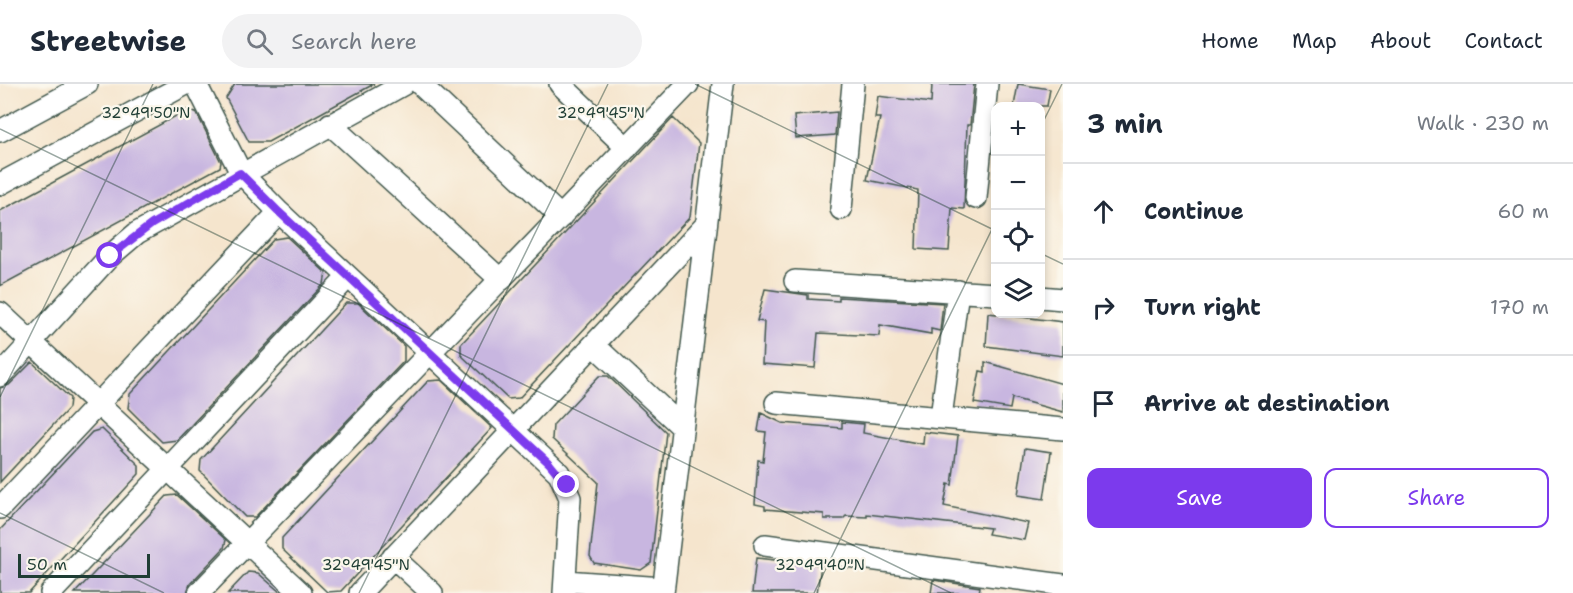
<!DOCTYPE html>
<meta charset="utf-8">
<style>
:root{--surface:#fff;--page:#f2f2f3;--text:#1f2937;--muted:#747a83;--line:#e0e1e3;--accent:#7c3aed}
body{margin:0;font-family:"Shantell Sans",sans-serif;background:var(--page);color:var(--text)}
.controls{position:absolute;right:18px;top:18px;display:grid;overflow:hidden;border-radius:12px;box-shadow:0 3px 9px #0003}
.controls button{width:54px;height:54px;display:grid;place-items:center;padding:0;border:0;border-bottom:2px solid var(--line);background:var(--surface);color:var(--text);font:30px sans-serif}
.scale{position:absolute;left:18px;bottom:15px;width:132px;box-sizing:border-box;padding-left:6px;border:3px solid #1f3d34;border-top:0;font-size:16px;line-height:21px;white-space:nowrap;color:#1f3d34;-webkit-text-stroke:4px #fbf7ec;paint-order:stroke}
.stop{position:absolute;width:18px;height:18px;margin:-14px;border:4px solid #7c3aed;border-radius:50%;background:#fff}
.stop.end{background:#7c3aed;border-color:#fff;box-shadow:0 2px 6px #0008}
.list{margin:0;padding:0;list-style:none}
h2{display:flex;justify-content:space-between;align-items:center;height:78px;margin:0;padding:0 24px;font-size:26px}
h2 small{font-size:20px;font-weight:400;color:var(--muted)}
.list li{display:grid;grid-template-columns:39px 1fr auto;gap:18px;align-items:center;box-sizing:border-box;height:96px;padding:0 24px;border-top:2px solid var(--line)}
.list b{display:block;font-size:22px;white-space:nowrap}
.list em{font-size:20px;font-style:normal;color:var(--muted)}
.actions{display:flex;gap:12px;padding:18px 24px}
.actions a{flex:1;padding:14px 0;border:2px solid var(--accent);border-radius:12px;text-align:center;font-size:21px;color:var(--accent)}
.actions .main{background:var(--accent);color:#fff}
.icon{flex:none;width:33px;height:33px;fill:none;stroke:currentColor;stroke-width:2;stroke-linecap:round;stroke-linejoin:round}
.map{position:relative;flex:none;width:1063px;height:509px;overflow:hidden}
header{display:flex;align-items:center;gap:36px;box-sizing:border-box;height:84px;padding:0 30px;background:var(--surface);border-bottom:2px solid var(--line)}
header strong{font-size:28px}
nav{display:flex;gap:33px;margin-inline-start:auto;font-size:21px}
.search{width:420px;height:54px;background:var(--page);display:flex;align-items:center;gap:15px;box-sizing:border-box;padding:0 21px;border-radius:33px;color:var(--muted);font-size:22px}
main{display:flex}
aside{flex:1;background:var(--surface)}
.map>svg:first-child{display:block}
.building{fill:#c8b6e0}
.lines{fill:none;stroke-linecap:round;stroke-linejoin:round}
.minor-casing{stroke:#3f564b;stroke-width:24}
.minor{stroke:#fff;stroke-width:21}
.route{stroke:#7c3aed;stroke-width:8}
.ticks{fill:none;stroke:#1f3d34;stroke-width:1.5;stroke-opacity:0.45}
.ticks-label{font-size:15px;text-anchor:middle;fill:#1f3d34;stroke:#fbf7ec;stroke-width:4.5;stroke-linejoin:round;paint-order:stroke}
</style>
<header>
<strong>Streetwise</strong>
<div class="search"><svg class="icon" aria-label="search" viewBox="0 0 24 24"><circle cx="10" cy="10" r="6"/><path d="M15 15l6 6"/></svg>Search here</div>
<nav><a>Home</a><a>Map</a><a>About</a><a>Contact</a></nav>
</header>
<main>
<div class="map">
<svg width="1063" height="509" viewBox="0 0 1063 509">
<rect width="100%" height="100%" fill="#fbf7ec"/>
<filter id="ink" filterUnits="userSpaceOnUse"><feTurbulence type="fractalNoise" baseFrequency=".0167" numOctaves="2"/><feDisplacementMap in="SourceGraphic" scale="12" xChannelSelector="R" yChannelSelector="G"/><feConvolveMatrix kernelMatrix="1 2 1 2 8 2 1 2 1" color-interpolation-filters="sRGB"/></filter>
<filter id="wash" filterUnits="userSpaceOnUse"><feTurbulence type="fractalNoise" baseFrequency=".008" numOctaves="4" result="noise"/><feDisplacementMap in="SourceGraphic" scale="24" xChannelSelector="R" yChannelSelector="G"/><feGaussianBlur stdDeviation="1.35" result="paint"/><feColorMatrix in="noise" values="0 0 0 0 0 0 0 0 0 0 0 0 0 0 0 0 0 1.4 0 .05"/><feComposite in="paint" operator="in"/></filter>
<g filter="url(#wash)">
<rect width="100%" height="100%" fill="#f5e5cd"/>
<g id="blocks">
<!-- building -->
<path class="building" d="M235 0H374L268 58H249L226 14Z
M932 0H974L970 41H967L964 125 952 124 949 167 916 165 918 106 867 96 880 34H875L878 12 931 19Z
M1018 0 1050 5 1047 22H1014Z
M187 26 196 28 221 78 220 83 0 202V127Z
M837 28 835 51 796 54 794 32Z
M673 34 699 59 690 133 519 314 508 315 461 271V260Z
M287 153 326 189 324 200 177 356 162 358 128 324 130 310 274 155Z
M765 205 808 211V215L839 217V213L943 219 940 247 931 245V250L880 241 879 252 818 249 815 284 762 280 764 238 757 237Z
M346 219H358L404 262V277L255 433H245L200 387 201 376Z
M988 229 1063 238V272L986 262Z
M32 278 70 314 69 324 0 398V304L9 301Z
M985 278 1063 300V328L1012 314 1010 325 974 319 980 287 985 288Z
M599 292H608L666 348 651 479 641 486 594 479 590 472 598 398 552 355 553 341Z
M441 296 492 344 341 507 327 508 282 465V454L428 297Z
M761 329 782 339 842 344V338L864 340 863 349 923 360 924 348 958 352 952 401 948 400 944 422 1028 439 1024 456 988 450 990 444 867 430V433L846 432 843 435H824V430L765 425V422L755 420 758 376 763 377 766 348 758 347Z
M102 345 139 381V390L29 509H0V446L92 348Z
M1025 364 1051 368 1044 415 1018 411Z
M177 411 226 456 224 464 190 500 187 509H75L167 412Z
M756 474 821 481 817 509H752Z
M248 488 258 489 281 509H228Z
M933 496 980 503 979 509H931Z"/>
</g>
</g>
<g filter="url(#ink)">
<use href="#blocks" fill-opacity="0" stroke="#3f564b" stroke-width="1.5"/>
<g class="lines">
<!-- minor casing -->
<g class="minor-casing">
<path id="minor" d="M196 0 241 89 279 128 559 389 570 414 564 509
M420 0 561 133
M560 0 627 64
M330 40 501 196
M0 47 87 0
M0 100 186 0
M976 114 987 0
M841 125 853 0
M795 197 996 210
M1040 213 1063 215
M0 229 301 509
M594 261 682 343
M0 292 110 172 137 149 404 0
M776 319 1063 345
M941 333 958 207
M0 424 279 128
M765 461 1063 501
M393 473 432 509
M565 497 663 504
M51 509 348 193
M199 509 688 0
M360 509 706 141
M663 509 723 0"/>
</g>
<!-- minor -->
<use href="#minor" class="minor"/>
</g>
</g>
<g class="lines" filter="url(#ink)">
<!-- route -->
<path class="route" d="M110 172 152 140 240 89 279 128 549 379 567 401"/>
</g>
<!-- ticks -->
<path class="ticks" d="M695 0 996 147M1040 44 1062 0M0 45 951 509M1040 169 1063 180M0 313 153 0M0 429 164 509M359 509 608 0M814 509 996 137"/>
<g class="ticks-label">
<text x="146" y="34">32°49'50"N</text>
<text x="601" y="34">32°49'45"N</text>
<text x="366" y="486">32°49'45"N</text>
<text x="820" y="486">32°49'40"N</text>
</g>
</svg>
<div class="controls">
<button>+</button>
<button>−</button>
<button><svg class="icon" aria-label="locate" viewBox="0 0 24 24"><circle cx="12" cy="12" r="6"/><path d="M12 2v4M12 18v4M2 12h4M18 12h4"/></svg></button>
<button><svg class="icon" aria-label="layers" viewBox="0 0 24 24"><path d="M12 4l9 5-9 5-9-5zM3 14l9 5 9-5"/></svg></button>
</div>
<div class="scale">50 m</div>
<div class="stop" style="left:110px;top:172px"></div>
<div class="stop end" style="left:567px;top:401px"></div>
</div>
<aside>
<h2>3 min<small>Walk · 230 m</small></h2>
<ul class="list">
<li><svg class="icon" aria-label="ahead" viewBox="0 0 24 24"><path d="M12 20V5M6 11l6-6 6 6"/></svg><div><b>Continue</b></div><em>60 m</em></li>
<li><svg class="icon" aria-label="right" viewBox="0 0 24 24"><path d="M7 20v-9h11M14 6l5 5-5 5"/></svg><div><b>Turn right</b></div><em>170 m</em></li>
<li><svg class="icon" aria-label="arrive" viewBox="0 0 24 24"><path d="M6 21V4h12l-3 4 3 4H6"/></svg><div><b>Arrive at destination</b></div></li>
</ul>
<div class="actions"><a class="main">Save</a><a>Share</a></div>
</aside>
</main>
